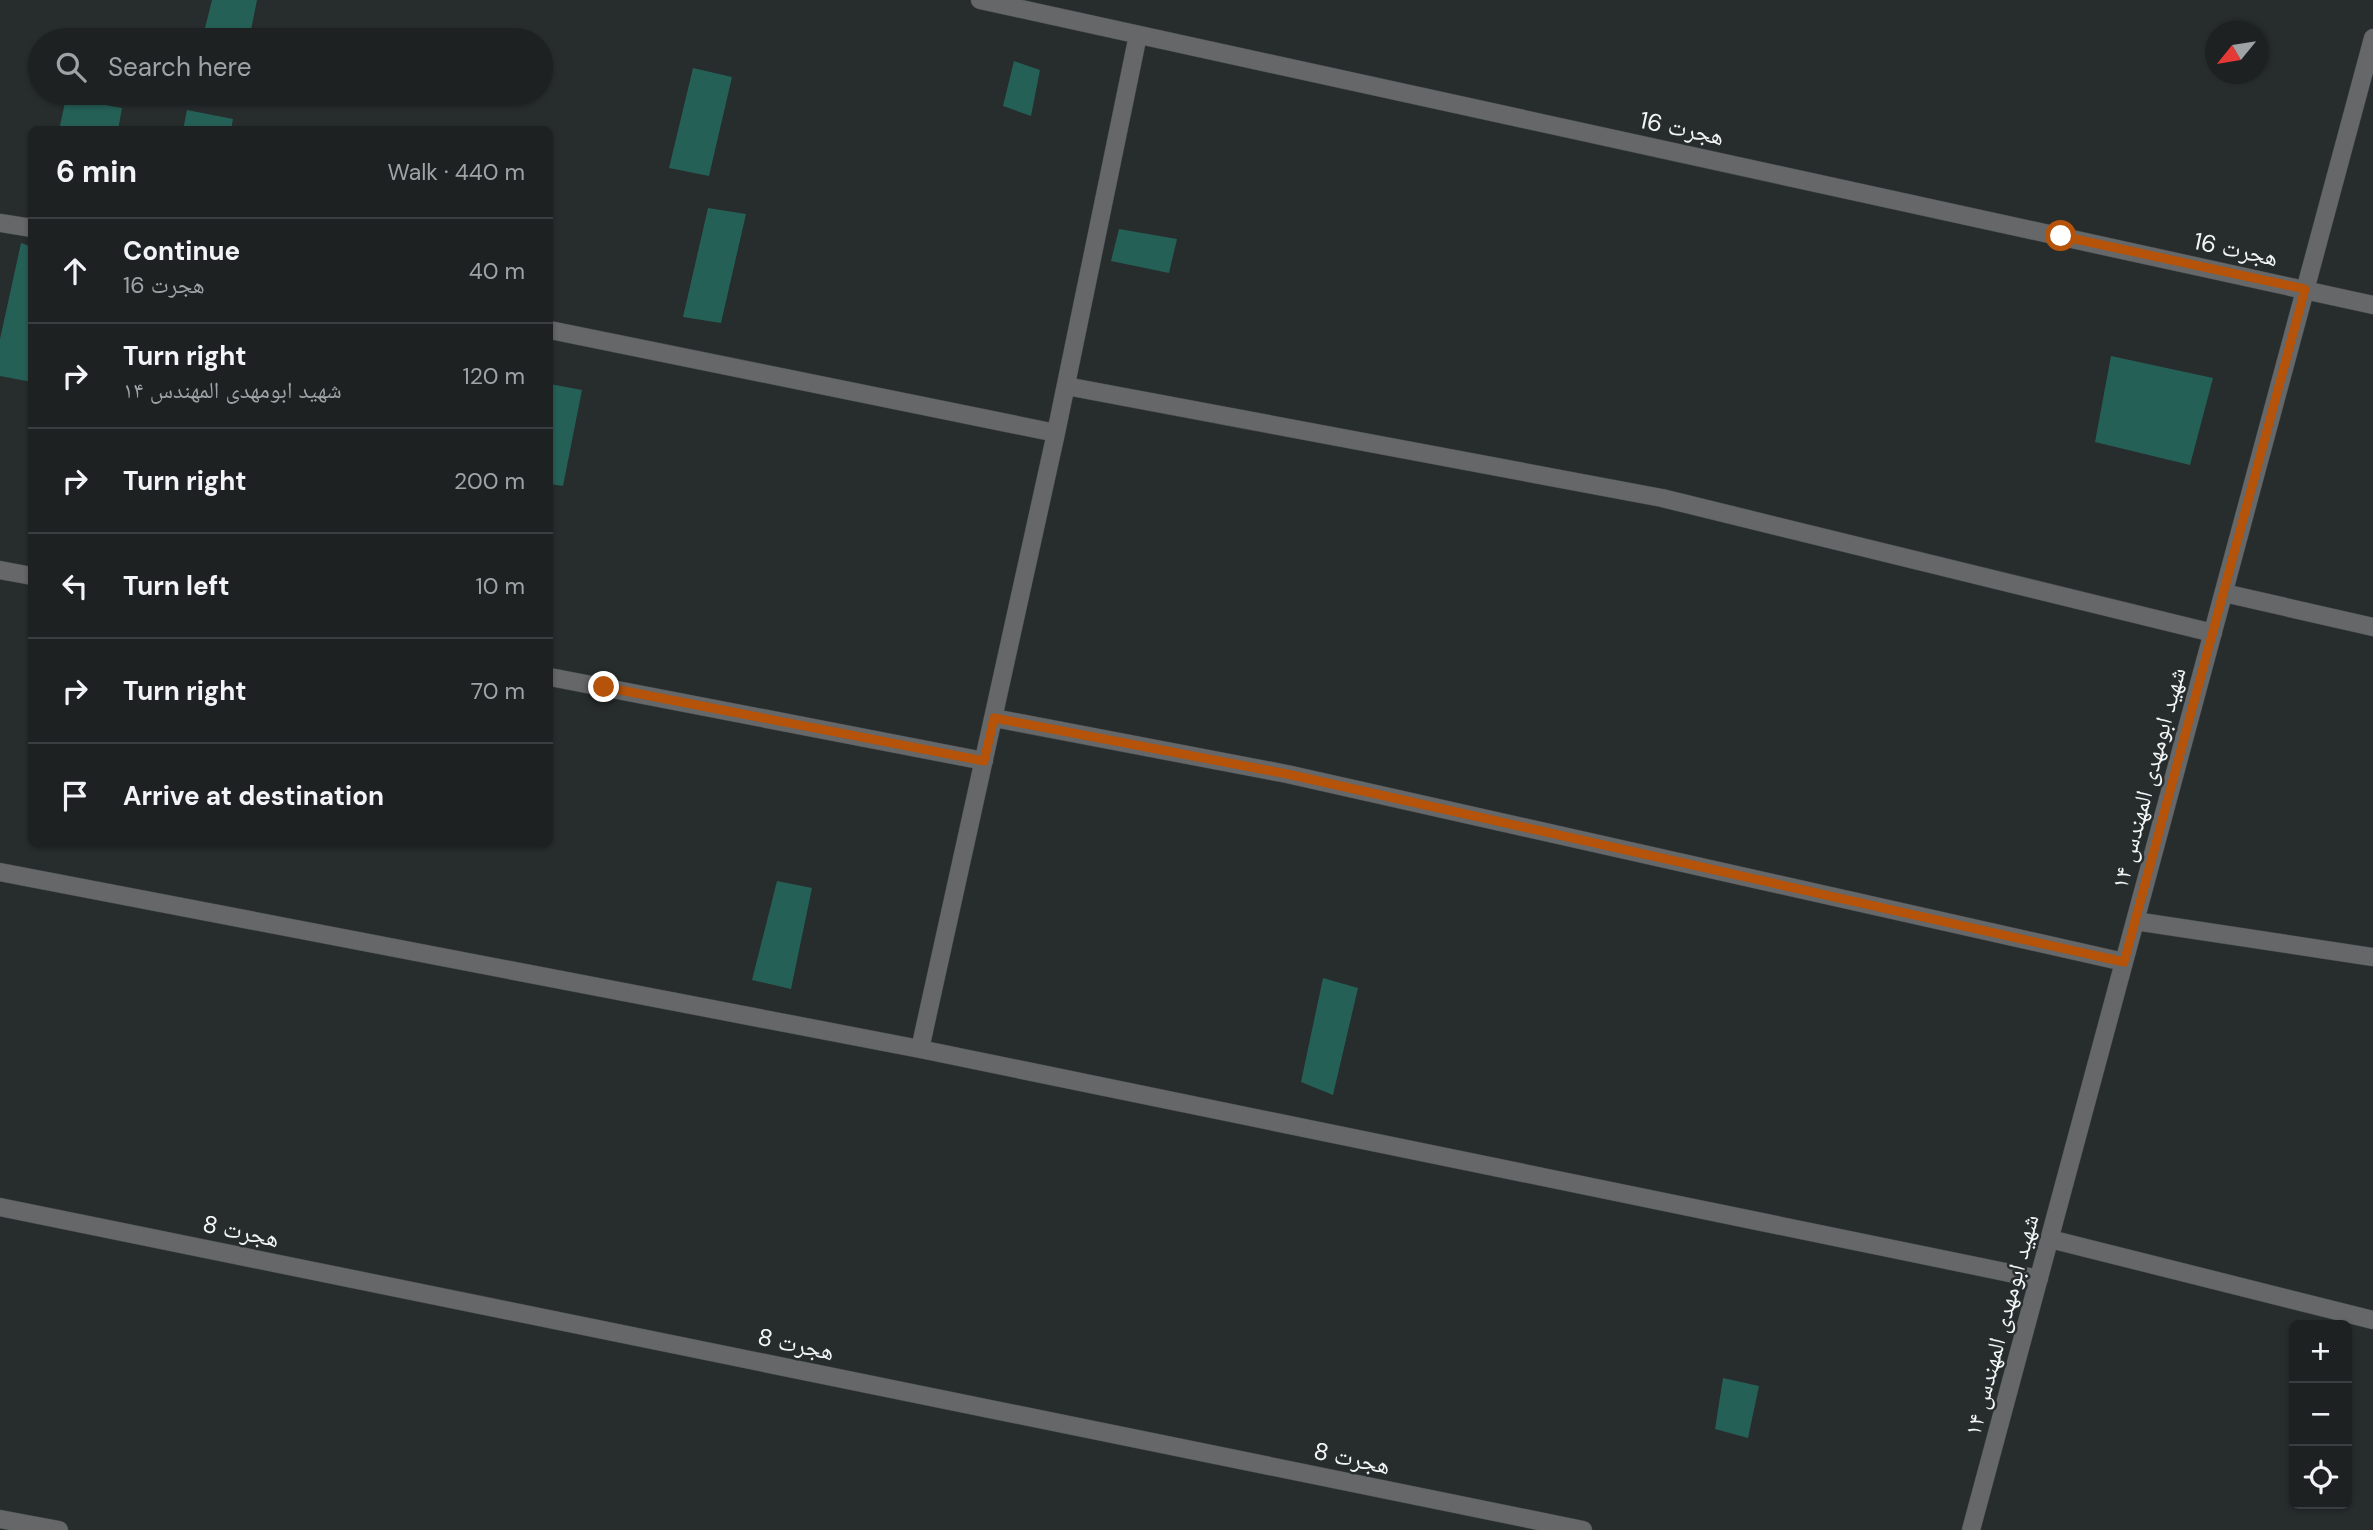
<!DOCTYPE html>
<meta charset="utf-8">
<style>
:root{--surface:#1d2122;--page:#2a2e2f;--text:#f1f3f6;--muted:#a0a3a5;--line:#3b3e40}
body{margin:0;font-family:"DM Sans","Noto Naskh Arabic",sans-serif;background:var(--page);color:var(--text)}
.controls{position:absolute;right:21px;bottom:21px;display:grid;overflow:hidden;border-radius:10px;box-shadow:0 2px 5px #0004}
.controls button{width:63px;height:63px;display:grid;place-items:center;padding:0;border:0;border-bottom:2px solid var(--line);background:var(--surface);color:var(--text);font:35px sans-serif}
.compass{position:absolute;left:2205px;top:21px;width:63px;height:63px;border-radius:50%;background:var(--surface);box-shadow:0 2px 5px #0004;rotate:240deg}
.stop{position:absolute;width:21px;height:21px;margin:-16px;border:5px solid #b45309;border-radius:50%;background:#fff}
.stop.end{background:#b45309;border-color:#fff;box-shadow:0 2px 7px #0008}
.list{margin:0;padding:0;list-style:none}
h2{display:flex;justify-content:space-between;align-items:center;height:91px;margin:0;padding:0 28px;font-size:30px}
h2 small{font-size:23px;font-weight:400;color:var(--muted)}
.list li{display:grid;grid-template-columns:46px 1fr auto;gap:21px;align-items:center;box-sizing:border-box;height:105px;padding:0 28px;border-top:2px solid var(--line)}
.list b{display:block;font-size:26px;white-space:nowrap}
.list p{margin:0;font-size:23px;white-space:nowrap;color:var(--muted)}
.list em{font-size:23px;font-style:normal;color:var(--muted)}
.icon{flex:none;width:38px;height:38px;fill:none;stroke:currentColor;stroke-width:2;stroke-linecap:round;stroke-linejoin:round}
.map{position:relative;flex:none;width:2373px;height:1530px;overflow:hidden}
.search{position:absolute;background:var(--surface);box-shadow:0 2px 5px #0004;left:28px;top:28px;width:525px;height:77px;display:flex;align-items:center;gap:18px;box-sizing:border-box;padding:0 24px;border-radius:38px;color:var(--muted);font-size:26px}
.panel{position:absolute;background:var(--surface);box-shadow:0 2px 5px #0004;left:28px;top:126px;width:525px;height:721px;border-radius:10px}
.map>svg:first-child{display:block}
.building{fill:#256057}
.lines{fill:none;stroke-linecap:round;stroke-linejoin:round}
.minor-casing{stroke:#434849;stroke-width:19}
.minor{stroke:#656769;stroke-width:18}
.route{stroke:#b45309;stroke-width:9}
.labels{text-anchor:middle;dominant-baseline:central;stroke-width:5;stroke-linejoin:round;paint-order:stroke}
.street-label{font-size:24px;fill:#f2f5f6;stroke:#272c2d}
</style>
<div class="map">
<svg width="2373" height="1530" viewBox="0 0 2373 1530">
<rect width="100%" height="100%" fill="#272c2d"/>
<!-- building -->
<path class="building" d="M212 0H257L249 40H202Z
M1014 61 1040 70 1031 116 1003 106Z
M693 68 732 77 709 176 669 168Z
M66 98 122 108 118 130H59Z
M187 110 233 119 231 130H183Z
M708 208 746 214 721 323 683 317Z
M1119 229 1177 239 1169 273 1111 261Z
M21 243 32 247V382L0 376V339Z
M2111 356 2213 378 2190 465 2095 442Z
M550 384 582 390 563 486 550 484Z
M777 881 812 888 791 989 752 980Z
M1323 978 1358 988 1333 1095 1301 1082Z
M1723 1378 1759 1386 1748 1438 1715 1429Z"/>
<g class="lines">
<!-- minor casing -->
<g class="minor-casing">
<path id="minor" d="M980 0 2373 305
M0 223 32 228
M550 330 1056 433
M1066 386 1662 498 2213 633
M0 570 32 576
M2224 593 2373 627
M550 677 984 761
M994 718 1287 774 2124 962
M0 872 920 1049 2039 1279
M2135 921 2373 957
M920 1049 1056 433 1138 35
M0 1207 1583 1530
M2050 1239 2373 1320
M0 1519 59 1530
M1971 1530 2373 38"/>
</g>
<!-- minor -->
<use href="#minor" class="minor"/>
</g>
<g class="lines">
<!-- route -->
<path class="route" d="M604 687 984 761 994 718 1287 774 2124 962 2305 289 2061 236"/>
</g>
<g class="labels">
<!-- street labels -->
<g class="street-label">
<text transform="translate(1682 128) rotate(12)">هجرت 16</text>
<text transform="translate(2236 249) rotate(12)">هجرت 16</text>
<text transform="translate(2148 778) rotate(-75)">شهید ابومهدی المهندس ۱۴</text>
<text transform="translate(241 1231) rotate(12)">هجرت 8</text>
<text transform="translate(2001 1325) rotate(-75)">شهید ابومهدی المهندس ۱۴</text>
<text transform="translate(796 1344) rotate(12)">هجرت 8</text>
<text transform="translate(1352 1458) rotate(12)">هجرت 8</text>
</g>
</g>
</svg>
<div class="controls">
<button>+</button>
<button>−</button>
<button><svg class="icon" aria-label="locate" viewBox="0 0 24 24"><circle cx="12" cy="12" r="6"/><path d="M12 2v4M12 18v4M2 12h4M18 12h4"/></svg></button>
</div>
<svg class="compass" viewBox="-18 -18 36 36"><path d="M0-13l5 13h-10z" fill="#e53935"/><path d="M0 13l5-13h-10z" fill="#a0a3a5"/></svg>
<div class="stop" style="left:2061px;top:236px"></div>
<div class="stop end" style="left:604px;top:687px"></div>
<div class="search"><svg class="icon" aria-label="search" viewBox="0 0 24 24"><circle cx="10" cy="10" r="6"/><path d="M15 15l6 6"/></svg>Search here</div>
<section class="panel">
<h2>6 min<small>Walk · 440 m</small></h2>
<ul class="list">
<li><svg class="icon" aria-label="ahead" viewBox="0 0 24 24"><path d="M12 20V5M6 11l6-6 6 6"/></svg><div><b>Continue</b><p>هجرت 16</p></div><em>40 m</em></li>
<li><svg class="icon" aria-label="right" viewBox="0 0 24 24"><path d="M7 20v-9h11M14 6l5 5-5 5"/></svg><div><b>Turn right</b><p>شهید ابومهدی المهندس ۱۴</p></div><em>120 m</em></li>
<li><svg class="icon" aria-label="right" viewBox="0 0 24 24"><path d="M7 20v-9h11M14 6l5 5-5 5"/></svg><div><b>Turn right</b></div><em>200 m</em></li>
<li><svg class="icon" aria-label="left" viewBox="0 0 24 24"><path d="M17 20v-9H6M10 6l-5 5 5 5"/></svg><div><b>Turn left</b></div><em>10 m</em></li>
<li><svg class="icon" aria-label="right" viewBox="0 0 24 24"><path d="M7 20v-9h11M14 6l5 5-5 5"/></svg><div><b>Turn right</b></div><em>70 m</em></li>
<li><svg class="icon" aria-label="arrive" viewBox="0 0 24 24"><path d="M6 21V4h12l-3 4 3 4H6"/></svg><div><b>Arrive at destination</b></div></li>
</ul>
</section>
</div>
